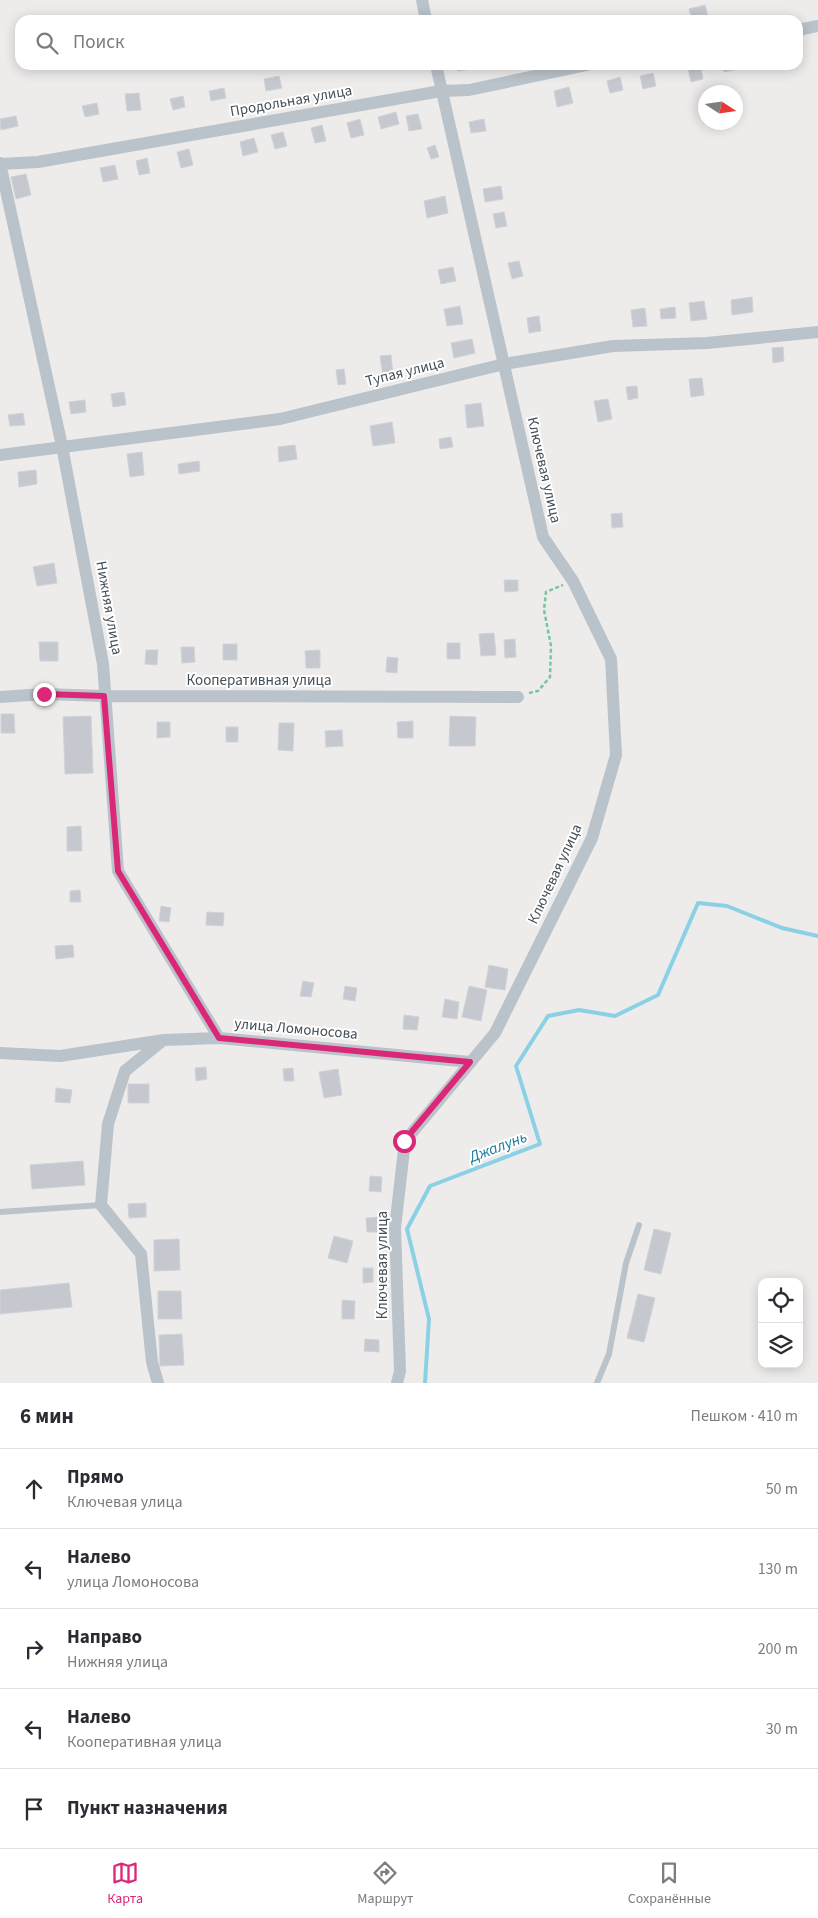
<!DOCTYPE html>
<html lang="ru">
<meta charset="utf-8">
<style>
:root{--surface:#fff;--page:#f2f2f3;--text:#2b2b33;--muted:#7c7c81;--line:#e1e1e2;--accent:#db2777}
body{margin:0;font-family:"Source Sans 3",sans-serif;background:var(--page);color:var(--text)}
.controls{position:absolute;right:15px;bottom:15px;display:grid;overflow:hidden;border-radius:10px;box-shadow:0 2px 12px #0003}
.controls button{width:45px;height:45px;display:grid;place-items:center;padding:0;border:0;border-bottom:1px solid var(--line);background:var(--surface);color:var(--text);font:25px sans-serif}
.compass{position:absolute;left:698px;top:85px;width:45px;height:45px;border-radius:50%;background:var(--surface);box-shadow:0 2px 12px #0003;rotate:102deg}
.stop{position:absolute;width:15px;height:15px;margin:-11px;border:4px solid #db2777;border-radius:50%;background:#fff}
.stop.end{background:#db2777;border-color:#fff;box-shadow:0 1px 5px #0008}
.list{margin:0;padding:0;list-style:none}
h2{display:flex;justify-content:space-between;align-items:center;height:65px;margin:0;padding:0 20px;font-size:21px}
h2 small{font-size:16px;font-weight:400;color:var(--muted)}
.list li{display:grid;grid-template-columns:32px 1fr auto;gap:15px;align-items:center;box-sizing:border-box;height:80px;padding:0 20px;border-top:1px solid var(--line)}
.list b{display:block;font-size:19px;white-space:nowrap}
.list p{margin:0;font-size:16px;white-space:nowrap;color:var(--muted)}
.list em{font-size:16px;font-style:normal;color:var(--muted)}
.icon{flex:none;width:28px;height:28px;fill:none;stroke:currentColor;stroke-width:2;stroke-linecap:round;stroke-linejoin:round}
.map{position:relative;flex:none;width:818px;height:1383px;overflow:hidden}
.search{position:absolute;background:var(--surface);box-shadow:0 2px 12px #0003;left:15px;right:15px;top:15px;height:55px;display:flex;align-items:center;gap:12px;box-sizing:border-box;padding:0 18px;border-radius:15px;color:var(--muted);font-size:19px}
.sheet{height:465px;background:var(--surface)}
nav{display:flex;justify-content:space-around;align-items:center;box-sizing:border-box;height:70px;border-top:1px solid var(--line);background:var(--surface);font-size:14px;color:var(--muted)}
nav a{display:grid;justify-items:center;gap:2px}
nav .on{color:var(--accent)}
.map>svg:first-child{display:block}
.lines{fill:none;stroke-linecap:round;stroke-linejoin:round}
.stream{stroke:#8bd1e5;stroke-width:4}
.building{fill:#c5c8ce;stroke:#d0d2d7}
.path{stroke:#76c69f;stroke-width:2.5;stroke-dasharray:4 2.5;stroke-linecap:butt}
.service{stroke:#bac3ca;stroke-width:6}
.minor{stroke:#bac3ca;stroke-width:12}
.route{stroke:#db2777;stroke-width:6}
.labels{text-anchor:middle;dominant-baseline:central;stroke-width:4;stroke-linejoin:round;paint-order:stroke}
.street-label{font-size:15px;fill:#454f57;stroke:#fff}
.water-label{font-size:16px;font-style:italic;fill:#157d9b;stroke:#fff}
</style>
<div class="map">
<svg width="818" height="1383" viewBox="0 0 818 1383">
<rect width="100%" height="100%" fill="#eeebeb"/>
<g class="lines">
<!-- stream -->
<path class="stream" d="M425 1383 429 1319 407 1229 430 1186 540 1144 516 1066 548 1016 579 1010 615 1016 658 995 698 903 727 906 782 928 818 936"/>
</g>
<!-- building -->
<path class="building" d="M705 5 708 17 692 20 689 9Z
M457 65H485V67L458 71Z
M700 65 703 79 691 82 688 68Z
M722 65H737L738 69 724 72Z
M653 73 656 86 643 89 640 76Z
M279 76 282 88 266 91 264 79Z
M620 77 623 90 610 93 607 81Z
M569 87 573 103 557 107 554 91Z
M224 88 226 98 211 101 209 91Z
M139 93 141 110 127 111 125 94Z
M183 96 185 107 173 110 170 99Z
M97 103 99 114 85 117 82 106Z
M396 112 399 124 381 129 378 117Z
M418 114 422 129 409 131 406 116Z
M16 116 18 126 1 130 0 119Z
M360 119 364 135 351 138 347 123Z
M484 119 486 131 471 133 469 122Z
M322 125 326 141 315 143 311 128Z
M283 132 287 146 275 149 271 135Z
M254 138 258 152 243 156 240 142Z
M435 145 439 157 431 159 427 148Z
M189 149 193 165 181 168 177 152Z
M147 158 150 173 139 175 136 161Z
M115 165 118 179 103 182 100 168Z
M26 174 31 195 16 199 11 177Z
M501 186 503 199 485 202 483 189Z
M445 196 448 213 427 218 424 201Z
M504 212 507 226 496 228 493 214Z
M519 261 523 276 512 279 508 263Z
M453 267 456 281 441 284 438 270Z
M752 297 753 312 732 315 731 300Z
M704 301 707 319 691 321 689 303Z
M460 306 463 324 447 326 444 309Z
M675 307 676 318 661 319 660 309Z
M645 308 647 326 633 327 631 310Z
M539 316 541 331 529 333 527 318Z
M472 339 475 353 454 358 451 343Z
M783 347 784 361 773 363 772 348Z
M391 355 393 375 383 376 380 356Z
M344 369 346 384 338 385 336 370Z
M702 378 704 395 691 397 689 379Z
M637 386 638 398 628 400 626 387Z
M124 392 126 405 113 407 111 394Z
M608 399 612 419 598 422 594 401Z
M85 400 86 412 71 414 69 402Z
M481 403 484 426 467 428 465 405Z
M23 413 25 425 10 426 8 415Z
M392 422 395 443 373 446 370 426Z
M451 437 453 447 440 449 439 439Z
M295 445 297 459 279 462 278 447Z
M142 452 144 475 130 477 127 454Z
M199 461 200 471 179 474 178 464Z
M36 470 37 484 19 487 18 472Z
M622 513 623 527 612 528 611 514Z
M54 563 57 583 37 586 33 567Z
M504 580H518V591L505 592Z
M494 633 496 655 481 656 479 634Z
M515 639 516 657 505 658 504 640Z
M39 642H58V661H40Z
M447 643H460V659H447Z
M223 644H237V660H223Z
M181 647H194L195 662 182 663Z
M146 650H158L157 665 145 664Z
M320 650V668H306L305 651Z
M387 657 398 658 397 673 386 672Z
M1 714H14L15 733H1Z
M91 716 93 773 65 774 63 717Z
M450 716 476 717 475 746H449Z
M413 721V738H398L397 722Z
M157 722H170V737L157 738Z
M279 723H294L293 751 278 750Z
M226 727H238V742H226Z
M342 730 343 746 326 747 325 731Z
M81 826 82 851H67V827Z
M80 890 81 902H70V891Z
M161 906 171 908 169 922 159 921Z
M207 912 224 913 223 926 206 925Z
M73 945 74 957 56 959 55 946Z
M489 965 508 969 505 990 485 987Z
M303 981 314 983 311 997 300 996Z
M345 986 357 988 355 1001 343 999Z
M469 986 487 990 481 1021 462 1017Z
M445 999 459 1002 457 1019 442 1017Z
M404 1015 419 1017 417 1030 403 1029Z
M206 1067 207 1079 196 1081 195 1068Z
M293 1068 294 1081H284L283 1069Z
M338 1069 342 1095 324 1098 319 1072Z
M128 1084H149V1103H128Z
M56 1088 72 1090 70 1103 55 1102Z
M83 1161 85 1185 32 1189 30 1165Z
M370 1176 382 1177 381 1192 369 1191Z
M146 1203V1217L129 1218 128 1204Z
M379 1217 380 1232H367L366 1218Z
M654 1229 671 1233 661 1274 644 1270Z
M334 1236 353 1241 347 1263 328 1258Z
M179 1239 180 1270 154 1271V1240Z
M363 1268H373V1282L363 1283Z
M69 1283 72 1307 0 1314V1290Z
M158 1291H181L182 1319H158Z
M638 1294 655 1298 644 1342 627 1338Z
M342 1300 355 1301 354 1319H342Z
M182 1334 184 1365 160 1366 159 1335Z
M365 1339 379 1340V1352L364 1351Z"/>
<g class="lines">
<!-- path -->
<path class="path" d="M529 693 538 691 550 677 551 646 544 610 546 592 563 585"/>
<!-- service -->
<path class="service" d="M0 1212 101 1205
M597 1383 609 1354 626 1263 639 1225"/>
<!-- minor -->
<path class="minor" d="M422 0 426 20
M798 30 818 26
M0 163 62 446 103 664 118 871 219 1038
M0 164 38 162 441 91 469 90 587 65
M0 455 280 419 504 364 613 346 707 343 818 332
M0 697 44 694 104 696 518 697
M0 1053 60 1056 164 1040 219 1038 470 1062
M158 1383 152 1362 141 1254 101 1205 108 1124 125 1071 162 1041
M397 1383 400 1371 395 1228 405 1141 495 1033 592 838 616 755 611 659 573 581 543 537 436 65"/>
</g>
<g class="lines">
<!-- route -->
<path class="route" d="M44 694 104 696 118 871 219 1038 470 1062 404 1141"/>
</g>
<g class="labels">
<!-- street labels -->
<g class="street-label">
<text transform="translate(291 101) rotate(-10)">Продольная улица</text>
<text transform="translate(405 372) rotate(-14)">Тупая улица</text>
<text transform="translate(544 470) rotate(77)">Ключевая улица</text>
<text transform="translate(109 608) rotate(80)">Нижняя улица</text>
<text x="259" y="680">Кооперативная улица</text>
<text transform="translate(555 874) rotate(-65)">Ключевая улица</text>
<text transform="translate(296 1029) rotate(5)">улица Ломоносова</text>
<text transform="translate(382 1265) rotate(-90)">Ключевая улица</text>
</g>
<!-- water labels -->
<g class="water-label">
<text transform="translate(498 1147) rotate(-21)">Джалунь</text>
</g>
</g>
</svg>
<div class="controls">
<button><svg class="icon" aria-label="locate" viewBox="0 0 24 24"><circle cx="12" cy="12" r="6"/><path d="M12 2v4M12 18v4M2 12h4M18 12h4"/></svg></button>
<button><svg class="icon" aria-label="layers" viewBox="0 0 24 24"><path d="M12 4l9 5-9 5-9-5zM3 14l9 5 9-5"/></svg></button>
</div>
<svg class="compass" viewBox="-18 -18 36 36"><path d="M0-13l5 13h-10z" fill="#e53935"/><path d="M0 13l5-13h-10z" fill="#7c7c81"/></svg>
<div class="stop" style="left:404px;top:1141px"></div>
<div class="stop end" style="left:44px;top:694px"></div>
<div class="search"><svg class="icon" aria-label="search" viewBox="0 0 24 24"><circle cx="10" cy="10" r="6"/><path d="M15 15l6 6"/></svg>Поиск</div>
</div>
<section class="sheet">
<h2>6 мин<small>Пешком · 410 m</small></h2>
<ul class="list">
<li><svg class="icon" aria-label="ahead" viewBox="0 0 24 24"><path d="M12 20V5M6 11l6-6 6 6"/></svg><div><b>Прямо</b><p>Ключевая улица</p></div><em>50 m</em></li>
<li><svg class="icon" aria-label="left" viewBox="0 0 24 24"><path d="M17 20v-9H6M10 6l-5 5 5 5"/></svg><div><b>Налево</b><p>улица Ломоносова</p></div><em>130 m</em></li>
<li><svg class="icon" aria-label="right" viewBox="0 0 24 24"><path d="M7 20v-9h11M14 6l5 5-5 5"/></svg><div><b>Направо</b><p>Нижняя улица</p></div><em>200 m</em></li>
<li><svg class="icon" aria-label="left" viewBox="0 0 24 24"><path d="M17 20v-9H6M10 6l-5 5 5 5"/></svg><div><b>Налево</b><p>Кооперативная улица</p></div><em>30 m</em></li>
<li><svg class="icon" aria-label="arrive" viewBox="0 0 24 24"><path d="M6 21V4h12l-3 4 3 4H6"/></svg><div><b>Пункт назначения</b></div></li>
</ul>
</section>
<nav>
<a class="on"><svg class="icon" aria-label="map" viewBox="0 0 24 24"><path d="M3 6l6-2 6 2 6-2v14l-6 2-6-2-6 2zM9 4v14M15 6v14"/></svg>Карта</a>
<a><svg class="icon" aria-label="directions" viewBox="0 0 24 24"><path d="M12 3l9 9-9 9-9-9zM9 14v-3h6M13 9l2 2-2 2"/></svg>Маршрут</a>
<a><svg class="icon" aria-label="saved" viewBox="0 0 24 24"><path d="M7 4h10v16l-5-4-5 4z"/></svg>Сохранённые</a>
</nav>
